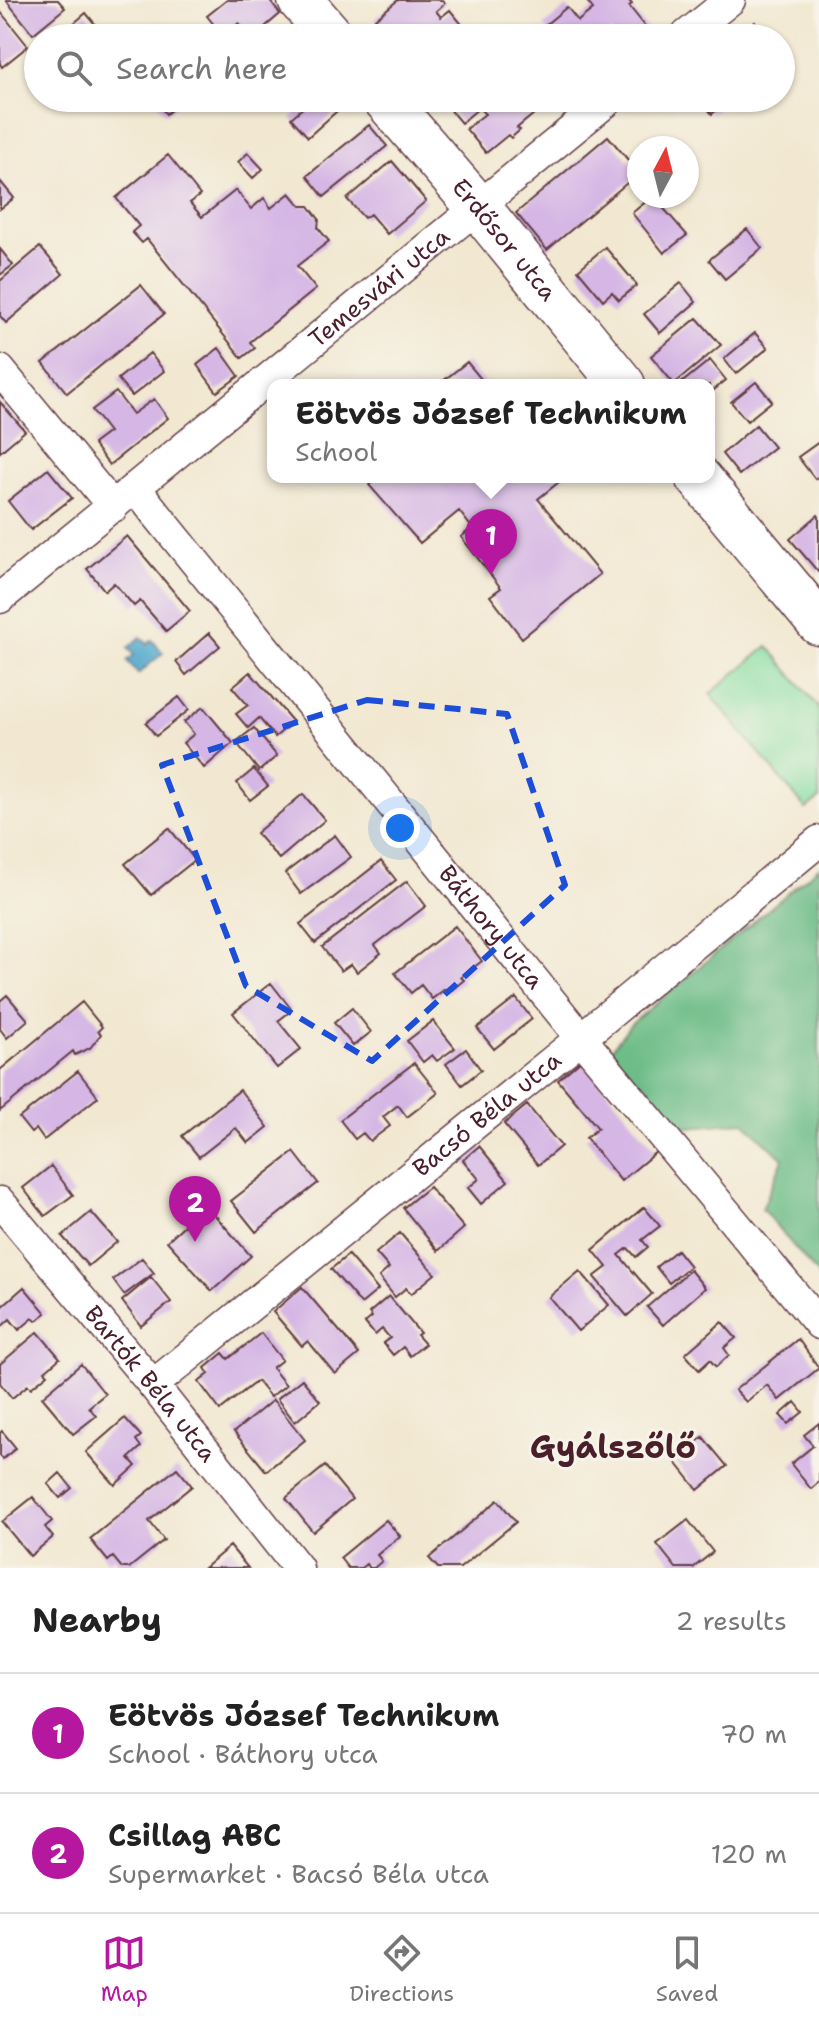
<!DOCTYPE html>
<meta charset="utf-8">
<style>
:root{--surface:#fff;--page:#f2f2f2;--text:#222;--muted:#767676;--line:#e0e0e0;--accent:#b5179e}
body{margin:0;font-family:"Shantell Sans",sans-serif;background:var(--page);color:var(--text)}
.compass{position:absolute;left:627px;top:136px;width:72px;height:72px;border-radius:50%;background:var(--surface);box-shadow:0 2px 6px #0004;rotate:7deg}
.you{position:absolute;left:400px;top:828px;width:28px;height:28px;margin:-20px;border:6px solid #fff;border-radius:50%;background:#1a73e8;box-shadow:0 0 0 12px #1a73e833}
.badge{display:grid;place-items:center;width:52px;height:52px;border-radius:50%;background:var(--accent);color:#fff;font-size:26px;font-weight:700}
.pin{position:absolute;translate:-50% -66px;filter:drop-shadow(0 2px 4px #0008)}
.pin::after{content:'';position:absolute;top:42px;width:28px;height:24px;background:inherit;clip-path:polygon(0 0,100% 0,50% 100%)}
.popup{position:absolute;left:267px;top:379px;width:448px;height:104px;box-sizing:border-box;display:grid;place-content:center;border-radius:16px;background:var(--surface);filter:drop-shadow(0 2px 6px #0005);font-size:26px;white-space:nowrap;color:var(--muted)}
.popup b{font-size:30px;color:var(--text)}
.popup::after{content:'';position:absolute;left:50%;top:100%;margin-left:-16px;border:16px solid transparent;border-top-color:var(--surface)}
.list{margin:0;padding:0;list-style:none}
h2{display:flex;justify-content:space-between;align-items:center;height:104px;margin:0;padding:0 32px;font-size:34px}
h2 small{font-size:26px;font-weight:400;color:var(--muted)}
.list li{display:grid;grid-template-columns:52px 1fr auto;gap:24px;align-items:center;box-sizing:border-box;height:120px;padding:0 32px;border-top:2px solid var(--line)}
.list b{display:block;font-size:30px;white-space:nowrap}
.list p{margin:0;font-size:26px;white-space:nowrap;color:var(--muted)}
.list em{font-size:26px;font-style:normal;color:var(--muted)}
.icon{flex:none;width:44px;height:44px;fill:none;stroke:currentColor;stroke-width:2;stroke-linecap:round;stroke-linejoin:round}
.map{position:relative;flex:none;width:819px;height:1568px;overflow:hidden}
.search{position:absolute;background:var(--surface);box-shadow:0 2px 6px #0004;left:24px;right:24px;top:24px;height:88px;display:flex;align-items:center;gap:20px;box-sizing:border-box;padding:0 28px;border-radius:44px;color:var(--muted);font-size:30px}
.sheet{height:344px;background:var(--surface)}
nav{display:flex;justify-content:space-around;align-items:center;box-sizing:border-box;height:112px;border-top:2px solid var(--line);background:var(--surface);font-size:22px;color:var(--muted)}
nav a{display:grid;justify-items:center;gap:4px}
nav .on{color:var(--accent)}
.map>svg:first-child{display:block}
.green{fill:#88dea2;stroke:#697e66;stroke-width:2}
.forest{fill:#6ebd88;stroke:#5c6e5a;stroke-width:2}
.water{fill:#4fa7cc;stroke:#4c637c;stroke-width:2}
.building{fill:#d5b6e5}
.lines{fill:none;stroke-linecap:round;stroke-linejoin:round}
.street-casing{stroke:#633d44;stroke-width:33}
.secondary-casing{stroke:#633d44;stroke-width:47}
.street{stroke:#fff;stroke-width:30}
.secondary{stroke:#fff;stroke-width:44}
.marked{fill:none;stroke:#1d4ed8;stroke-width:6;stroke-dasharray:16 10;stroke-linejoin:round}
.labels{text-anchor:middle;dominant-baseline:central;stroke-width:6;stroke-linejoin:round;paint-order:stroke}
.street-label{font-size:24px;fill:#4a1f2b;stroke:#f7f3e8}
.district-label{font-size:32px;font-weight:bold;fill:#4a1f2b;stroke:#f7f3e8}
</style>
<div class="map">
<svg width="819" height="1568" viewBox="0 0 819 1568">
<rect width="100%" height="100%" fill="#f7f3e8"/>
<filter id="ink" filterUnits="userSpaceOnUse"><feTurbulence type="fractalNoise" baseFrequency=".0125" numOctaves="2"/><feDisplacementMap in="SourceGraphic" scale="16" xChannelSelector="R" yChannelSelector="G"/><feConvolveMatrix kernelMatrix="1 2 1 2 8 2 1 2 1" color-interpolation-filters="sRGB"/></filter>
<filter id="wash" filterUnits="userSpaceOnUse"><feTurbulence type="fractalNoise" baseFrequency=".006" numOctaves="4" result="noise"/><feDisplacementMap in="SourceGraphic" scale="32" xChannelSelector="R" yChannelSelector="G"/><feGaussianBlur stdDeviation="1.8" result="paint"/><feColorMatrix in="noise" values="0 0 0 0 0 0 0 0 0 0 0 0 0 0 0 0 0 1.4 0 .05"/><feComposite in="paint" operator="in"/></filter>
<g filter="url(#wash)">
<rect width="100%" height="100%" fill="#f2e8d1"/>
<!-- green -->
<path class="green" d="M768 646 819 708V799L806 809 710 694Z"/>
<!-- forest -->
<path class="forest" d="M819 867V1276L762 1209 783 1159 744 1122 680 1128 610 1051 630 1025Z"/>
<!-- water -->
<path class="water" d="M141 637 147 644 152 640 163 653 138 674 127 661 134 655 128 648Z"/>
<g id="blocks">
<!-- building -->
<path class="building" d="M6 0H58L65 8 33 34Z
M227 0H269L280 14 252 38 239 23 223 36 207 16Z
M398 0H442L445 3 436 11 441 17 450 10 470 34 465 38H416L419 35 414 29 403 38H391L375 19Z
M586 0H628L632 4 629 6 649 31 640 38H616L611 31 602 38H554L544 26 567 7 578 21 593 9Z
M0 11 28 46 2 67 0 64Z
M86 13 99 29 106 38H85L73 24Z
M755 22 767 38H736Z
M153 98H185L166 114Z
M314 98H341L346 103 308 137 291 118Z
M440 98H523L535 113 517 128 520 130 511 138 508 135 486 153 466 129 485 114 479 108 461 123Z
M699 98H731L712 114Z
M369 125 387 146 324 197 307 176Z
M608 136 639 173 547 250 516 213Z
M248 153 263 169 253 178 238 162Z
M168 155 200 195 190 203 202 217 236 190 251 209 264 198 271 208 290 193 301 206H309L319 219 318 228 329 241 297 266 316 289 250 342 255 348 242 358 147 239 142 243 132 232 139 226 116 198Z
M392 161 426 201 387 234 370 214 364 218 347 199Z
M0 181 14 198 0 209Z
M653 196 687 235 664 253 632 213Z
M747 229 762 248 725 279 709 260Z
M40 247 63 274 6 323 0 316V281Z
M605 247 637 285 619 300 612 292 603 300 578 270Z
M0 249 13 265 0 275Z
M681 283 696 302 660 333 644 314Z
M141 285 164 314 67 393 43 363Z
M697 318 721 345 674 384 651 356Z
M755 333 768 348 736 374 724 359Z
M219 348 239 376 217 392 197 365Z
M150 353 164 371 132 396 118 379Z
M710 360 726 380 709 394V385H679Z
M467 362 486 385H438Z
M756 382 772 401 747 421 731 402Z
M116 392 133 414 154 399 168 418 109 465 93 444 109 432 92 410Z
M0 402 25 431 0 452Z
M756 425 774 447 739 475 722 454Z
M819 442V476L815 479 798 457Z
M48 469 72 498 31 530 8 501Z
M379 477H565L538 499 600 574 522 638 490 596 501 588 461 537 472 528 459 511 420 543 369 485Z
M818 515 819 517V573L790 539Z
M127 536 190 611 166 631 140 601 134 606 114 583 105 591 87 569Z
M209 633 220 646 186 675 176 662Z
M250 672 293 722 275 737 259 718 248 728 236 714 248 705 232 687Z
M179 697 189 710 156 736 146 723Z
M203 707 233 743 204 768 183 743 194 734 184 722Z
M254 728 277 756 259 771 236 742Z
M254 769 268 786 250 800 237 783Z
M303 794 325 820 279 859 256 833Z
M169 828 195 860 151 895 125 864Z
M335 835 351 857 301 894 285 873Z
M381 861 396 880 315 943 300 924Z
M407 881 426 906 375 945 381 953 357 972 351 964 341 971 322 947Z
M455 926 482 961 461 977 464 980 448 993 445 989 432 999 421 985 411 993 395 973Z
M271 983 292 1010 278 1021 301 1049 277 1068 233 1013Z
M7 995 28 1020 7 1038 0 1029V1001Z
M516 998 532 1019 494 1049 477 1028Z
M82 1002 102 1027 98 1031 101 1034 90 1048 75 1055 73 1051 0 1111V1070Z
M352 1008 371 1032 353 1046 334 1023Z
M433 1021 455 1048 437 1061 432 1055 423 1062 407 1041Z
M466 1049 481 1070 462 1085 446 1064Z
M581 1060 657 1151 621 1181 586 1138 598 1128 558 1080Z
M414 1063 438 1093 407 1117 398 1105 383 1117 390 1126 370 1141 363 1133 355 1139 340 1120Z
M78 1071 98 1097 44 1140 36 1129 31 1133 19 1118Z
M240 1090 268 1127 248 1143 236 1128 199 1157 182 1136Z
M527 1105 561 1146 538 1165 504 1124Z
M479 1146 508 1181 481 1204 468 1188 479 1179 463 1160Z
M294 1152 318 1183 256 1232 231 1201Z
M51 1166 73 1195 45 1216 23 1188Z
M429 1187 464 1228 438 1251 403 1208Z
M206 1205 251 1256 212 1291 167 1241Z
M644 1207 660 1226 642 1240 648 1247 636 1257 628 1248 619 1255 652 1294 627 1316 594 1277 607 1267 593 1250Z
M91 1212 117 1242 88 1266 62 1236Z
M400 1233 435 1274 411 1294 406 1288 395 1297 379 1277 389 1268 376 1253Z
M677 1250 690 1266 669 1283 656 1267Z
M348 1255 378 1290 361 1304 331 1269Z
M142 1258 154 1273 124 1295 113 1280Z
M690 1270 705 1288 663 1325 647 1307Z
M580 1271 609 1305 578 1331 549 1297Z
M151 1277 171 1302 141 1326 122 1301Z
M24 1287 46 1313 36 1321 33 1318 19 1330 10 1319 0 1328V1308Z
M302 1287 359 1354 335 1374 308 1341 302 1346 273 1312Z
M389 1296 420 1333 417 1335 425 1344 410 1356 403 1347 393 1355 383 1343 390 1338 382 1329 375 1335 365 1323 372 1317 369 1313Z
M722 1322 736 1338 724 1348 729 1355 716 1367 710 1360 699 1370 685 1354Z
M38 1332 60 1358 45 1371 48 1374 31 1388 28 1385 12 1398 0 1383V1364Z
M261 1333 282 1360 272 1368 286 1385 270 1397 257 1381 220 1410 199 1382 209 1374 205 1368 223 1353 228 1359Z
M798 1339 819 1368 779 1400 767 1385 746 1402 735 1390Z
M81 1364 105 1394 89 1407 96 1416 73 1434 42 1397Z
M302 1379 320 1401 295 1422 277 1399Z
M273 1400 305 1440 266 1471 234 1432Z
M795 1402 803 1412 788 1424 780 1415Z
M125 1418 141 1436 136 1440 141 1447 129 1458 136 1466 115 1485 86 1452Z
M819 1423V1482L811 1489 791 1464 813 1446 804 1435Z
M2 1431 16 1448 3 1459 0 1456V1433Z
M703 1437 727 1466 698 1490 674 1460Z
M325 1466 352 1499 313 1532 286 1498Z
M177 1468 192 1486 149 1521 164 1540 129 1568H122L113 1557 108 1561 90 1539Z
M60 1473 72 1488 60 1498 48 1484Z
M33 1497 52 1521 45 1527 53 1537 30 1556 2 1522Z
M498 1500 516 1522 460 1568H438L429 1558Z
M386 1520 400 1536 377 1555 382 1561 374 1568H369L366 1564 361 1568H348L340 1558Z
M688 1520 713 1552 693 1568H676L657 1544Z
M230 1546 248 1568H204Z"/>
</g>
</g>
<g filter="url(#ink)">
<use href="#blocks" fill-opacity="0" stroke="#633d44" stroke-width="2"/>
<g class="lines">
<!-- street casing -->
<g class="street-casing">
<g id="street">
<path d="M683 38 730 0"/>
<path d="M0 370 113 507"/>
<path id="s1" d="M136 489 581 1038 819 1324"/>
<path id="s2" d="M0 598 611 98"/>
<path id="s3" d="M0 1202 153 1385 298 1568"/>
<path id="s4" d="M153 1385 581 1038 819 841"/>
</g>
</g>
<!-- secondary casing -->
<g class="secondary-casing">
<g id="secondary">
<path d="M300 0 333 38"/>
<path id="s5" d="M384 98 478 207 623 385"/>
<path d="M698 477 819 623"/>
</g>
</g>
<!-- street -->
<use href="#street" class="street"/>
<!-- secondary -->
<use href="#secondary" class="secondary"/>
</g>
</g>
<!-- marked area -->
<path class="marked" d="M367 700 507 714 565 885 372 1061 246 986 162 765Z"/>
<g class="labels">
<!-- street labels -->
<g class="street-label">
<text stroke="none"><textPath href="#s5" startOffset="186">Erdősor utca</textPath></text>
<text stroke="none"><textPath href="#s2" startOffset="490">Temesvári utca</textPath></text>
<text stroke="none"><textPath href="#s1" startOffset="564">Báthory utca</textPath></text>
<text stroke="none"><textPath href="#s4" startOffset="430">Bacsó Béla utca</textPath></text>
<text stroke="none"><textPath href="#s3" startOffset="236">Bartók Béla utca</textPath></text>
</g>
<!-- district labels -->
<g class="district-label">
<text x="613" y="1446">Gyálszőlő</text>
</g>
</g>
</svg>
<svg class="compass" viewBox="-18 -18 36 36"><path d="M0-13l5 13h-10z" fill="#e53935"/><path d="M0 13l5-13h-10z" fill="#767676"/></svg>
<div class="you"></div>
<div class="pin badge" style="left:491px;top:575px">1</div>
<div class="popup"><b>Eötvös József Technikum</b>School</div>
<div class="pin badge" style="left:195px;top:1242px">2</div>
<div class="search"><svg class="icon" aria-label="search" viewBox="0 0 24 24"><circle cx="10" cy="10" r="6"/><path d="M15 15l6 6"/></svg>Search here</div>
</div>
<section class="sheet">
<h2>Nearby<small>2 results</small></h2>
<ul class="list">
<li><span class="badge">1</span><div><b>Eötvös József Technikum</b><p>School · Báthory utca</p></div><em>70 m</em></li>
<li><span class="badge">2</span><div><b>Csillag ABC</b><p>Supermarket · Bacsó Béla utca</p></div><em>120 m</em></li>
</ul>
</section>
<nav>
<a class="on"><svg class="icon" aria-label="map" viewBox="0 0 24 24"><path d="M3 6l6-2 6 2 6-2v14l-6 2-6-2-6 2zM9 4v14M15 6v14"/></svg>Map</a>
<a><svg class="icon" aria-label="directions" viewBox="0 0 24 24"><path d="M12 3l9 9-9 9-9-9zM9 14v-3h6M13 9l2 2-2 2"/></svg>Directions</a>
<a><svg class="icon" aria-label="saved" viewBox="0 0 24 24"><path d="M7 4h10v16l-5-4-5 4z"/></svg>Saved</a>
</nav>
